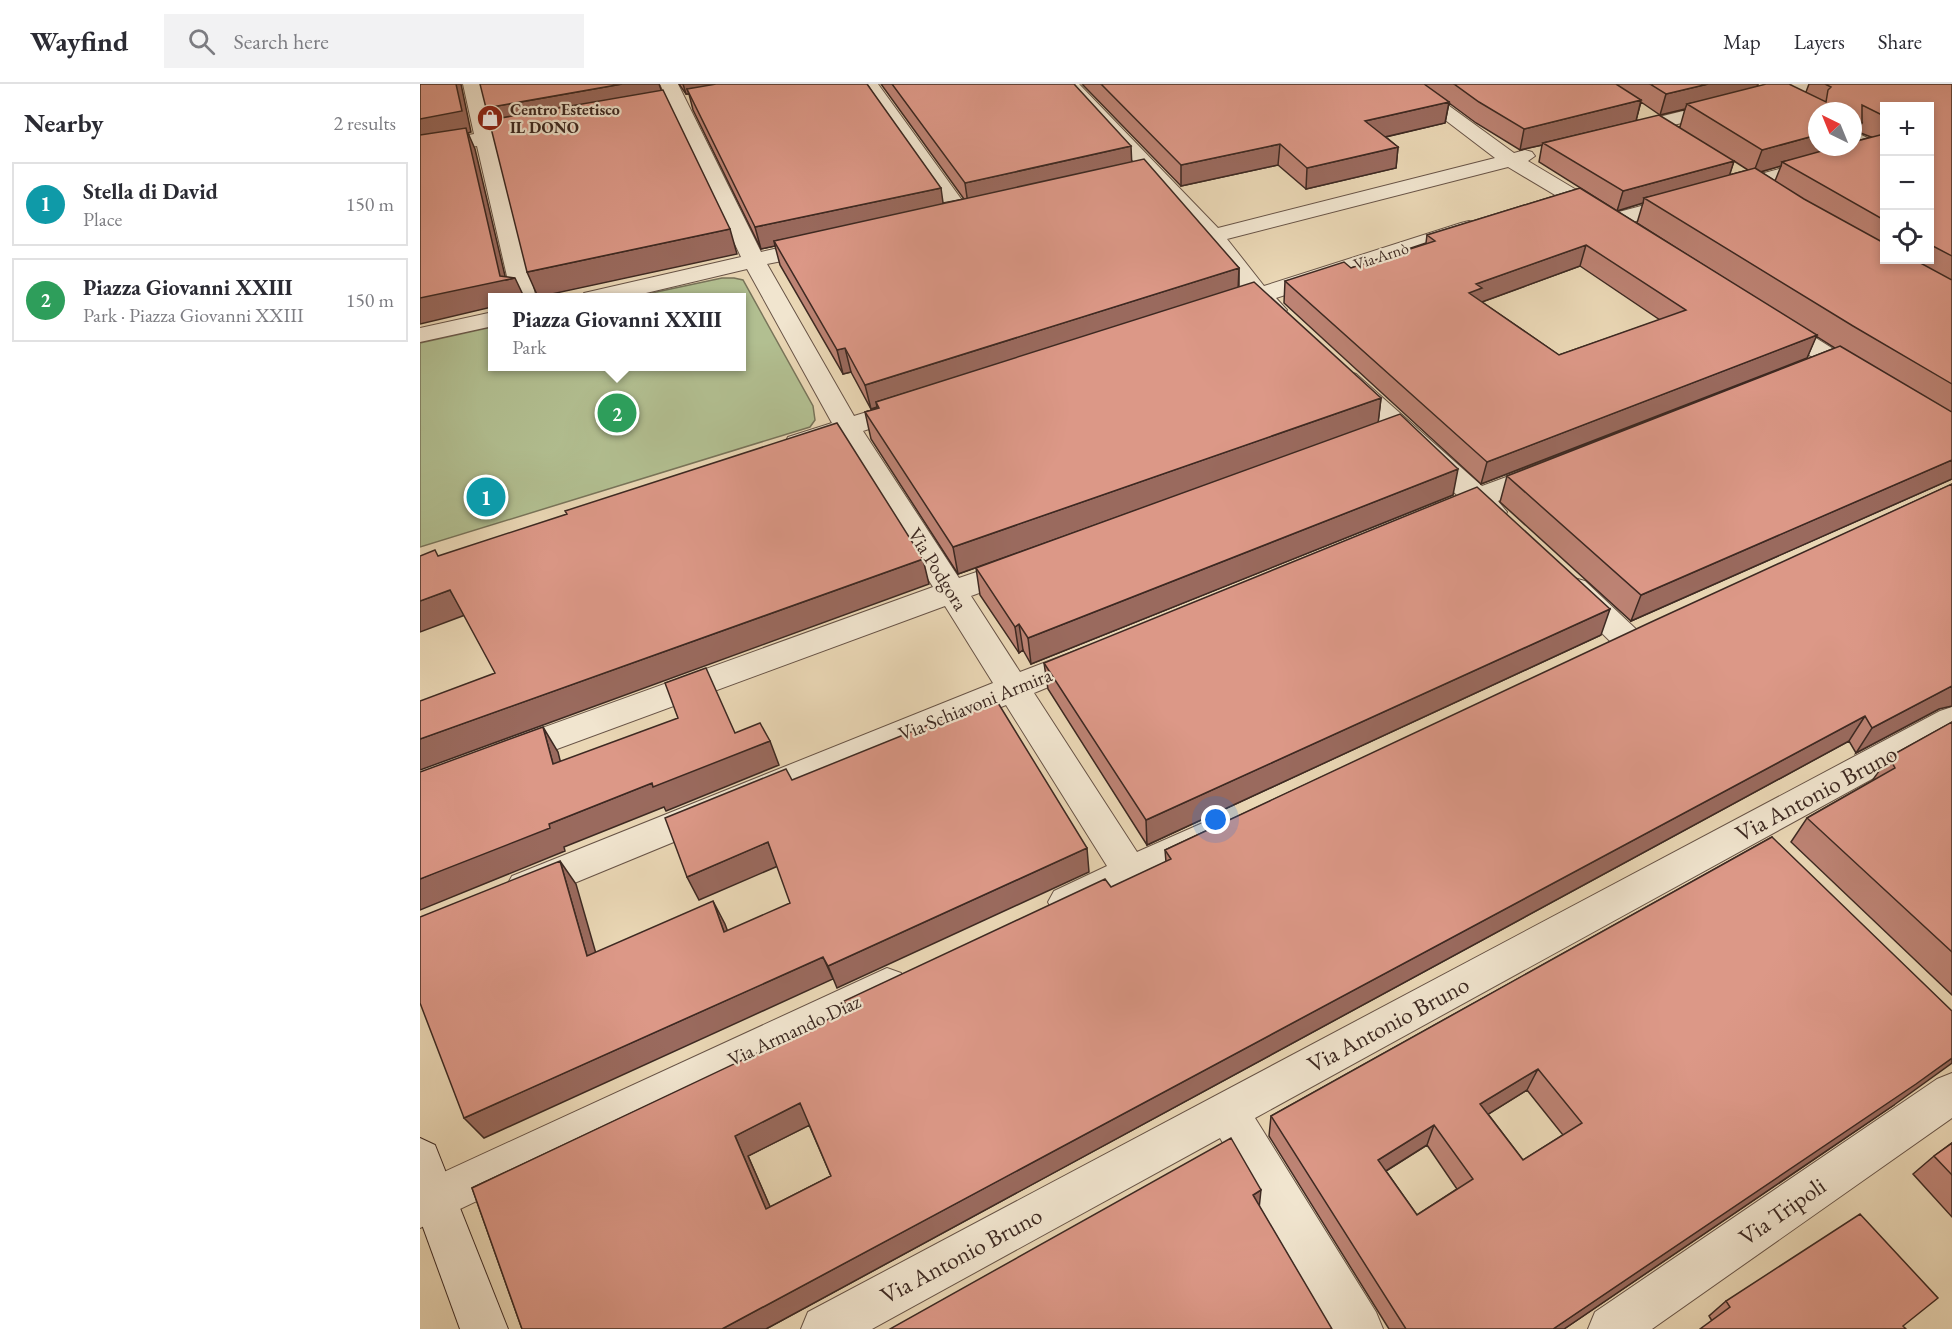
<!DOCTYPE html>
<meta charset="utf-8">
<style>
:root{--surface:#fff;--page:#f2f2f3;--text:#2b2b33;--muted:#7c7c81;--line:#e1e1e2;--accent:#1a73e8}
body{margin:0;font-family:"EB Garamond",serif;background:var(--page);color:var(--text)}
.controls{position:absolute;right:18px;top:18px;display:grid;overflow:hidden;border-radius:0px;box-shadow:0 3px 9px #0003}
.controls button{width:54px;height:54px;display:grid;place-items:center;padding:0;border:0;border-bottom:2px solid var(--line);background:var(--surface);color:var(--text);font:30px sans-serif}
.compass{position:absolute;left:1388px;top:18px;width:54px;height:54px;border-radius:50%;background:var(--surface);box-shadow:0 3px 9px #0003;rotate:317deg}
.you{position:absolute;left:796px;top:736px;width:21px;height:21px;margin:-15px;border:4px solid #fff;border-radius:50%;background:#1a73e8;box-shadow:0 0 0 9px #1a73e833}
.badge{display:grid;place-items:center;width:39px;height:39px;border-radius:50%;background:var(--accent);color:#fff;font-size:20px;font-weight:700}
.pin{position:absolute;translate:-50% -50%;border:3px solid #fff;box-shadow:0 2px 6px #0006}
.popup{position:absolute;left:68px;top:209px;width:258px;height:78px;box-sizing:border-box;display:grid;place-content:center;border-radius:0px;background:var(--surface);filter:drop-shadow(0 2px 4px #0005);font-size:20px;white-space:nowrap;color:var(--muted)}
.popup b{font-size:22px;color:var(--text)}
.popup::after{content:'';position:absolute;left:50%;top:100%;margin-left:-12px;border:12px solid transparent;border-top-color:var(--surface)}
.list{margin:0;padding:0;list-style:none}
h2{display:flex;justify-content:space-between;align-items:center;height:78px;margin:0;padding:0 24px;font-size:26px}
h2 small{font-size:20px;font-weight:400;color:var(--muted)}
.list li{display:grid;grid-template-columns:39px 1fr auto;gap:18px;align-items:center;box-sizing:border-box;height:84px;margin:0 12px 12px;padding:0 12px;border:2px solid var(--line);border-radius:0px}
.list b{display:block;font-size:22px;white-space:nowrap}
.list p{margin:0;font-size:20px;white-space:nowrap;color:var(--muted)}
.list em{font-size:20px;font-style:normal;color:var(--muted)}
.icon{flex:none;width:33px;height:33px;fill:none;stroke:currentColor;stroke-width:2;stroke-linecap:round;stroke-linejoin:round}
.map{position:relative;flex:none;width:1532px;height:1245px;overflow:hidden}
header{display:flex;align-items:center;gap:36px;box-sizing:border-box;height:84px;padding:0 30px;background:var(--surface);border-bottom:2px solid var(--line)}
header strong{font-size:28px}
nav{display:flex;gap:33px;margin-inline-start:auto;font-size:21px}
.search{width:420px;height:54px;background:var(--page);display:flex;align-items:center;gap:15px;box-sizing:border-box;padding:0 21px;border-radius:0px;color:var(--muted);font-size:22px}
main{display:flex}
aside{flex:1;background:var(--surface)}
.map>svg:first-child{display:block}
.green{fill:#b2bf91;stroke:#78745a;stroke-width:1.5}
.lines{fill:none;stroke-linecap:round;stroke-linejoin:round}
.street-casing{stroke:#685447;stroke-width:2}
.secondary-casing{stroke:#3d2922;stroke-width:2}
.street{fill:#f1e5cf;fill-rule:evenodd}
.secondary{fill:#f1e5cf;fill-rule:evenodd}
.wall{fill:#bd8374;stroke:#3d2922;stroke-width:1.5;fill-rule:evenodd}
.shaded-wall{fill:#9a6a5e;stroke:#3d2922;stroke-width:1.5}
.building{fill:#dc9887;stroke:#3d2922;stroke-width:1.5;fill-rule:evenodd}
.labels{text-anchor:middle;dominant-baseline:central;stroke-width:4.5;stroke-linejoin:round;paint-order:stroke}
.far-poi-label{font-size:16px;font-weight:bold;fill:#3d2922;stroke:#f1e5cf;text-anchor:start}
.far-street-label{font-size:16px;fill:#3d2922;stroke:#f1e5cf}
.street-label{font-size:20px;fill:#3d2922;stroke:#f1e5cf}
.near-street-label{font-size:24px;fill:#3d2922;stroke:#f1e5cf}
</style>
<header>
<strong>Wayfind</strong>
<div class="search"><svg class="icon" aria-label="search" viewBox="0 0 24 24"><circle cx="10" cy="10" r="6"/><path d="M15 15l6 6"/></svg>Search here</div>
<nav><a>Map</a><a>Layers</a><a>Share</a></nav>
</header>
<main>
<aside>
<h2>Nearby<small>2 results</small></h2>
<ul class="list">
<li><span class="badge" style="background:#0f9aa8">1</span><div><b>Stella di David</b><p>Place</p></div><em>150 m</em></li>
<li><span class="badge" style="background:#2e9e5b">2</span><div><b>Piazza Giovanni XXIII</b><p>Park · Piazza Giovanni XXIII</p></div><em>150 m</em></li>
</ul>
</aside>
<div class="map">
<svg width="1532" height="1245" viewBox="0 0 1532 1245">
<rect width="100%" height="100%" fill="#ead7b5"/>
<filter id="stains"><feTurbulence type="fractalNoise" baseFrequency=".00333" numOctaves="4"/><feColorMatrix values="0 0 0 0 .2 0 0 0 0 .09 0 0 0 0 .02 0 0 0 .5 -.17"/></filter>
<radialGradient id="worn" r=".72"><stop offset=".6" stop-color="#630" stop-opacity="0"/><stop offset="1" stop-color="#630" stop-opacity=".3"/></radialGradient>
<!-- green -->
<path class="green" d="M302 194H314L323 196 393 322 395 336 390 343 0 463V259L72 243 73 282H322V214L213 213Z"/>
<g class="lines">
<!-- street casing -->
<g class="street-casing">
<path id="street" d="M43 0H61L73 47 116 39 123 41 126 45 123 49 76 58 116 214H92L57 62 0 72V60L54 50Z
M240 0H258L341 168 354 165 362 167 365 172 362 177 347 180 434 332 489 315 498 317 502 323 498 329 443 347 539 494 600 473 611 476 615 483 611 490 551 512 600 588 668 562 679 566 684 574 679 582 614 609 717 768 785 738 798 743 803 753 798 763 660 829 647 834 634 829 628 818 634 807 687 782 586 621 118 814 105 819 92 814 86 803 92 792 573 599 525 522 99 679 87 683 75 679 70 670 75 661 513 503 421 354 378 367 368 365 365 359 368 353 412 339 327 185 205 214H161L164 209 321 173Z
M439 0H458L552 130 549 135 541 137 533 135Z
M640 0H659L798 144 1075 74 978 0H999L1094 69 1105 66 1112 68 1115 72 1108 77 1195 129 1437 64 1433 61V47L1462 61 1464 66 1462 69 1194 143 1177 136 1088 83 807 155 844 202 1041 139 1049 137 1057 139 1060 144 1057 149 856 214 867 226 863 231C850 234 845 229 835 221L804 230 796 228 792 223 796 218 824 209 785 157 723 92Z
M1373 0H1405L1403 4 1205 53 1198 51 1195 47 1198 43Z
M73 228V242L0 258V244Z
M1355 232 1364 234 1450 288 1454 293 1450 298 1441 301 1432 298 1346 244 1343 239 1346 234Z
M927 287 936 290 1062 402 1124 379 1134 382 1138 388 1134 394 1078 417 1087 428 1083 435C1070 438 1064 436 1054 426L1024 437 1014 435 1010 428 1014 421 1038 412 918 300 914 295 918 290Z
M1154 494 1165 497 1218 547 1223 555 1218 563 1207 566 1196 563 1143 511 1139 504 1143 497Z
M1532 623V651L835 1034 956 1228 963 1245H912L800 1054 452 1245H381L388 1228 1520 627Z
M467 884 481 889 487 902 481 915 0 1144V1099Z
M1532 989V1034L1232 1245H1168L1175 1228 1517 995Z"/>
</g>
<!-- secondary casing -->
<g class="secondary-casing">
<path id="secondary" d="M0 1054 15 1061 88 1245H40L0 1135Z"/>
</g>
<!-- street -->
<use href="#street" class="street"/>
<!-- secondary -->
<use href="#secondary" class="secondary"/>
</g>
<!-- wall -->
<path class="wall" d="M259 0H447L523 119 544 115 461 0H654L712 77 819 184V203L961 314 958 338 1033 411 611 580 603 566 599 569 560 511 556 484 626 459 538 490 451 355 445 328 457 324V323L451 325 431 288 423 290 360 181 355 162 341 165 273 26 269 10H266Z
M662 0H1338L1337 2 1386 8 1389 0H1532V395L1211 537 1080 418 1087 392 1415 264 1396 252 1387 274 1061 400 864 219 865 197 931 184 1006 159 1007 151 1160 104 1307 196 1217 139 1223 119 1197 127 1119 78 1122 61 1100 66 1056 39 1029 19 1025 39 966 53 978 63 976 84 886 105 858 81 761 102ZM1221 18 1240 31 1265 25 1260 43 1216 36ZM1464 22H1509V176H1464ZM1438 48 1451 53 1434 58ZM1314 77 1328 86 1309 91ZM1361 82 1355 97 1340 88ZM1160 182 1240 236 1139 271 1062 218Z
M1532 400 1519 625 1436 669 1429 657 346 1245H102L52 1104 746 778 745 766ZM389 1041 411 1092 350 1123 328 1072Z
M1181 551 727 761 628 605 624 579Z
M1532 638V911L1371 758 1387 734 1452 697 1469 673Z
M1352 753 1474 1021 1144 1245H969L849 1052 851 1032ZM1107 1006 1143 1051 1103 1076 1068 1030ZM1007 1061 1037 1105 997 1131 966 1087Z
M1532 1059V1133L1493 1090 1514 1072Z
M1306 1217 1483 1242 1292 1237 1289 1232Z"/>
<!-- shaded-wall -->
<path class="shaded-wall" d="M36 0H41L51 48 48 49 55 65 86 196 95 194 104 213H72V223L0 240V35Z
M202 0H239L244 14 75 44 66 24Z
M263 0H325L267 5 269 10H266Z
M1288 0H1338L1335 8 1267 20 1265 25 1240 31 1246 10Z
M1221 16 1216 37 1123 59 1122 61 1100 66 1104 45Z
M1029 18 1025 39 943 58 945 37Z
M1442 39 1433 60V42Z
M1397 51V63H1432L1362 78 1361 82 1333 90 1342 66Z
M860 60 858 81 761 102V81Z
M711 62 712 84 548 120 545 99Z
M978 63 976 84 886 105 887 84Z
M1314 77 1308 96 1224 114 1223 119 1197 127 1203 107Z
M521 104 524 126 354 157 355 162 341 165 335 143Z
M310 145 317 170 118 213 107 188Z
M1166 161 1160 182 1059 219 1049 209 1056 200Z
M819 184 818 207 456 318 457 323 451 325 445 301Z
M1397 251 1387 274 1061 400 1067 378Z
M425 264 431 288 423 290 417 266Z
M961 314 958 340 538 490 533 463Z
M1532 376V395L1211 537 1221 511Z
M1038 385 1033 411 611 580 608 554Z
M503 475 509 500 0 686V655Z
M30 506 45 531 0 548V517Z
M1190 525 1181 551 727 761 726 736Z
M599 540 603 566 599 569 595 543Z
M1532 602V622L1519 625 1436 669 1452 644Z
M1445 632 1429 657 346 1245H302Z
M123 643 138 668 147 704 133 680Z
M350 657 359 681 246 727 244 723 144 763 145 767 0 826V795L129 740 232 699Z
M348 758 358 782 279 816 267 793Z
M667 764 669 788 417 904 408 882Z
M140 777 156 800 183 894 167 872Z
M293 817 305 840 316 870 304 848Z
M403 873 413 895 64 1054 44 1034Z
M1532 974V979L1474 1021 1144 1245H1133Z
M1118 985 1107 1006 1051 1041 1060 1020Z
M380 1019 392 1040 328 1072 359 1143 346 1125 315 1052Z
M1014 1041 1007 1061 953 1095 958 1076Z
M841 1106 839 1125 833 1111Z"/>
<!-- building -->
<path class="building" d="M0 0H36L42 27 0 35Z
M60 0H202L66 24Z
M296 0H447L521 104 335 143 267 5Z
M472 0H654L711 62 545 99Z
M681 0H1004L1029 18 945 37 978 63 887 84 860 60 761 81Z
M1034 0H1196L1221 16 1104 45 1059 18Z
M1230 0H1288L1246 10Z
M1346 0H1369L1406 18 1408 6 1411 3 1405 0H1532V172L1509 160V22H1464V32L1442 21V39L1433 42V27H1397V51L1342 66 1267 20Z
M243 6 310 145 107 188 69 36Z
M1239 31 1314 77 1203 107 1123 59Z
M46 44 80 192 95 194 0 214V51Z
M1464 50V136L1362 78 1416 63H1433V58Z
M724 75 819 184 445 301 425 264 417 266 354 157Z
M1335 84 1384 115 1464 159V176H1495L1532 196V300L1433 242 1224 114Z
M1160 104 1397 251 1067 378 865 197 924 178 931 184 1015 157 1007 151ZM1166 161 1266 226 1139 271 1049 209 1062 204 1056 200Z
M834 198 961 314 533 463 445 328 459 324 456 318Z
M1420 262 1532 328V376L1221 511 1087 392Z
M980 330 1038 385 608 554 599 540 595 543 556 484Z
M417 339 503 475 0 655V617L75 589 30 506 0 517V472L15 466 18 472 147 430 145 427Z
M1532 400V602L1452 644 1445 632 302 1245H102L52 1104 428 926 424 917 685 795 691 803 751 775 745 766 1229 539ZM380 1019 411 1092 346 1125 315 1052Z
M1057 403 1190 525 726 736 624 579Z
M286 584 315 649 340 639 350 657 233 703 232 699 129 740 130 744 0 795V688L123 643 133 680 258 634 245 599Z
M575 614 667 764 408 882 403 873 44 1034 0 919V833L140 777 167 872 293 817 304 848 370 819 348 758 267 793 245 734 366 685 372 696Z
M1532 638V868L1387 734 1475 684 1469 673Z
M1352 753 1532 927V974L1496 1000 1133 1245H986L851 1032ZM1118 985 1162 1039 1103 1076 1060 1020ZM1014 1041 1053 1095 997 1131 958 1076Z
M811 1054 841 1106 833 1111 912 1245H470Z
M1532 1059V1091L1514 1072Z
M1440 1130 1518 1214 1483 1242 1486 1245H1280L1310 1223 1306 1217Z"/>
<!-- icons -->
<defs>
<g id="shop-disc" transform="scale(1.35)"><circle r="9.5" fill="#8f2418" stroke="#f1e5cf"/><path d="M-5-2.5h2.3a2.7 3.5 0 0 1 5.4 0H5L5.5 6h-11ZM-1.5-2.5h3a1.5 2.3 0 0 0-3 0Z" fill="#fff"/></g>
</defs>
<g fill-rule="evenodd">
<use href="#shop-disc" x="70" y="34"/>
</g>
<g class="labels">
<!-- far-poi labels -->
<g class="far-poi-label">
<text x="90" y="25">Centro Estetisco<tspan x="90" dy="18">IL DONO</tspan></text>
</g>
<!-- far-street labels -->
<g class="far-street-label">
<text transform="translate(961 172) rotate(-18)">Via Arnò</text>
</g>
<!-- street labels -->
<g class="street-label">
<text transform="translate(518 485) rotate(58)">Via Podgora</text>
<text transform="translate(555 620) rotate(-22)">Via Schiavoni Armira</text>
<text transform="translate(374 946) rotate(-25)">Via Armando Diaz</text>
</g>
<!-- near-street labels -->
<g class="near-street-label">
<text transform="translate(1396 709) rotate(-28)">Via Antonio Bruno</text>
<text transform="translate(968 940) rotate(-28)">Via Antonio Bruno</text>
<text transform="translate(1362 1127) rotate(-35)">Via Tripoli</text>
<text transform="translate(541 1171) rotate(-28)">Via Antonio Bruno</text>
</g>
</g>
<rect width="100%" height="100%" filter="url(#stains)"/>
<rect width="100%" height="100%" fill="url(#worn)"/>
</svg>
<div class="controls">
<button>+</button>
<button>−</button>
<button><svg class="icon" aria-label="locate" viewBox="0 0 24 24"><circle cx="12" cy="12" r="6"/><path d="M12 2v4M12 18v4M2 12h4M18 12h4"/></svg></button>
</div>
<svg class="compass" viewBox="-18 -18 36 36"><path d="M0-13l5 13h-10z" fill="#e53935"/><path d="M0 13l5-13h-10z" fill="#7c7c81"/></svg>
<div class="you"></div>
<div class="pin badge" style="left:66px;top:413px;background:#0f9aa8">1</div>
<div class="pin badge" style="left:197px;top:329px;background:#2e9e5b">2</div>
<div class="popup"><b>Piazza Giovanni XXIII</b>Park</div>
</div>
</main>
